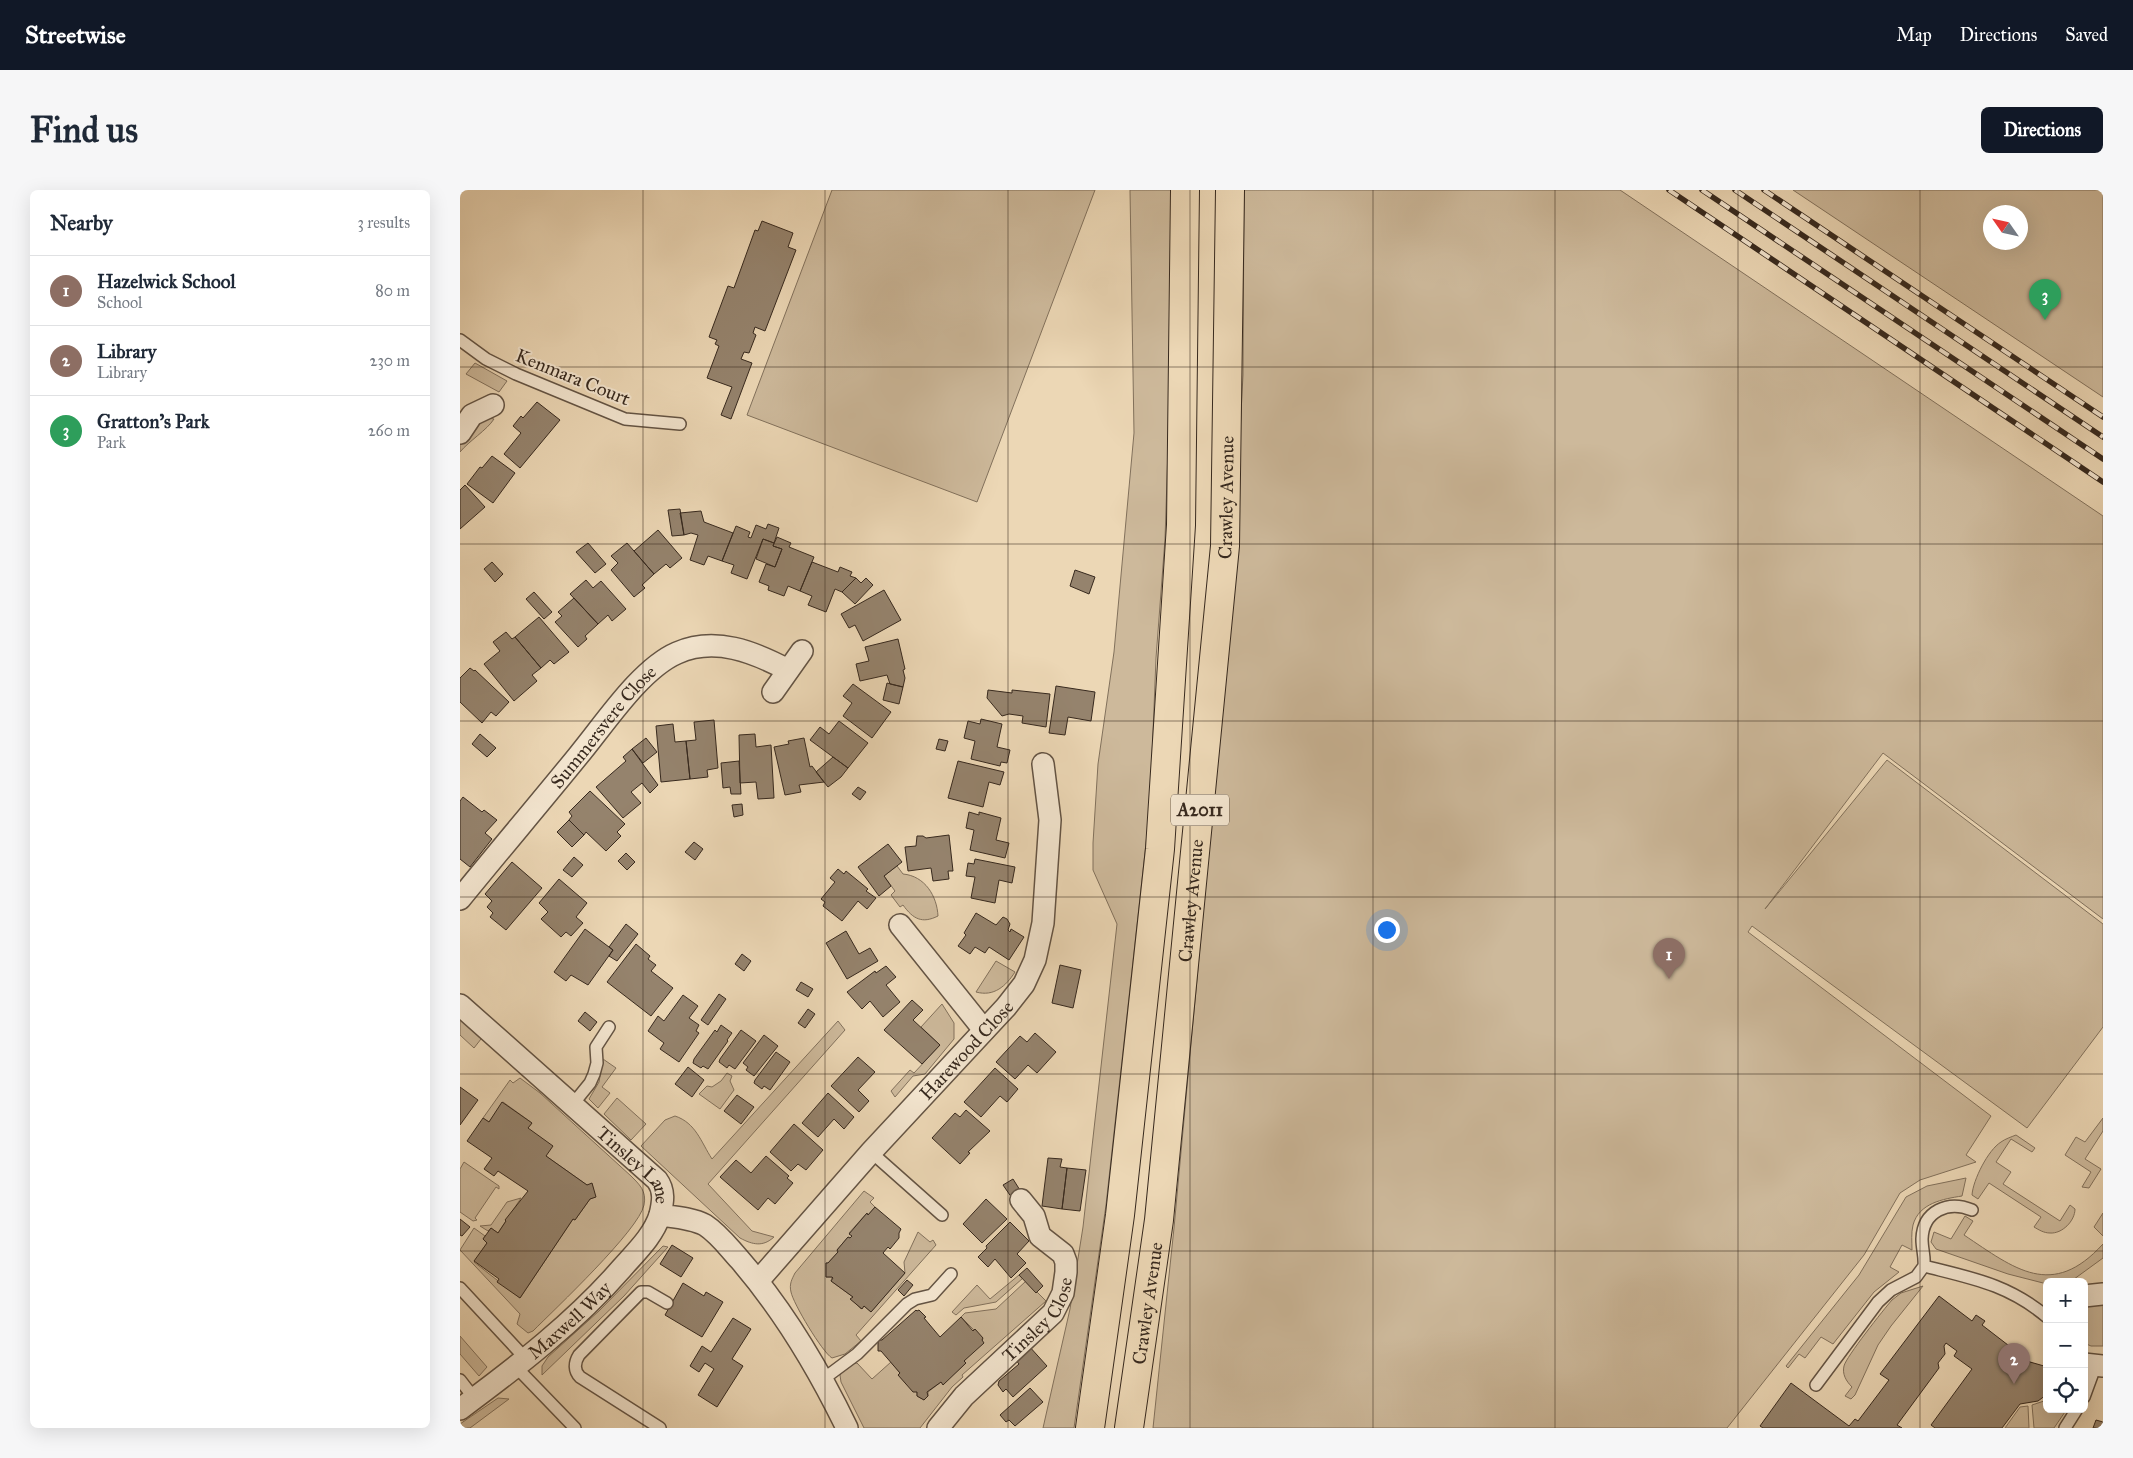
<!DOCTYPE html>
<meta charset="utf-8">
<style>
:root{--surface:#fff;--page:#f6f6f7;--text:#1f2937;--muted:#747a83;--line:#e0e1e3;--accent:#111827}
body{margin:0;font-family:"IM FELL Great Primer",serif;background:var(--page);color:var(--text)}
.controls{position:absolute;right:15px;bottom:15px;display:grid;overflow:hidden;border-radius:8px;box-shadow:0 5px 20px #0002}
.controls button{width:45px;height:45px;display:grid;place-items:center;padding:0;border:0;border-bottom:1px solid var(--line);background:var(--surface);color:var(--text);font:25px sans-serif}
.compass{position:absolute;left:1523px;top:15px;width:45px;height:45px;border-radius:50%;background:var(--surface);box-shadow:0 5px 20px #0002;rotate:304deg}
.you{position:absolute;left:926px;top:739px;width:18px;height:18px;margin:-12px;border:4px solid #fff;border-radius:50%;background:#1a73e8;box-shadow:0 0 0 8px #1a73e833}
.badge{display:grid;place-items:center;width:32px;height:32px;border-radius:50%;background:var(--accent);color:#fff;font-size:16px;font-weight:700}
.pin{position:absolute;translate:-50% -41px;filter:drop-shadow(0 1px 2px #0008)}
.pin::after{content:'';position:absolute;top:26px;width:18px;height:15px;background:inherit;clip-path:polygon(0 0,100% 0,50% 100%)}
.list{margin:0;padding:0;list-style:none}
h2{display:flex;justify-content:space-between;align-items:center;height:65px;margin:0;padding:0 20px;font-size:21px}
h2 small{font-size:16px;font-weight:400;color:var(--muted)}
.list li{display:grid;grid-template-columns:32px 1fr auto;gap:15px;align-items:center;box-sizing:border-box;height:70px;padding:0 20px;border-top:1px solid var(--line)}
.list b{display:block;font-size:19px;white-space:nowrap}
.list p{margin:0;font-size:16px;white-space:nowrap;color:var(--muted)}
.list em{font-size:16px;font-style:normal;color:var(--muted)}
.icon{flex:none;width:28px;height:28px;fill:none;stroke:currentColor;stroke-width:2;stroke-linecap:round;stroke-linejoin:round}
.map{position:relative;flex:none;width:1643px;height:1238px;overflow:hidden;border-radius:8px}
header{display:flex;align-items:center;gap:30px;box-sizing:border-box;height:70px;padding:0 25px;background:var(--accent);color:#fff}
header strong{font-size:24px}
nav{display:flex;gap:28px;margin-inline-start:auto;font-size:18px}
.intro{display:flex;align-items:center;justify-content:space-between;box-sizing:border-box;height:120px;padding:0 30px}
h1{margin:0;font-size:35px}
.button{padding:12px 22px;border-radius:8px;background:var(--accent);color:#fff;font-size:18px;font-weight:700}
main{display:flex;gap:30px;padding:0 30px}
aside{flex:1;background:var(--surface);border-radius:8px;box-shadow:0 5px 20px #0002}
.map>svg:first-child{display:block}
.green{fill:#cdb99b;stroke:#82715c;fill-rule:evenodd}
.building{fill:#95836d;stroke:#37291e}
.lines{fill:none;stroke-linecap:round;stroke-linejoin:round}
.service-casing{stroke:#645444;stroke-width:14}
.minor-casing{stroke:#645444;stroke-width:24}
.primary-casing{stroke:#37291e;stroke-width:30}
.service{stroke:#f3e5cf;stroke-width:11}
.minor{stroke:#f3e5cf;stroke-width:21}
.primary{stroke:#ecd7b5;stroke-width:28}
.rail-casing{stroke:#37291e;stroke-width:5.5}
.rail{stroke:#f3e5cf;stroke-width:4;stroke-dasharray:11;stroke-linecap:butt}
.grid{fill:none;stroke:#37291e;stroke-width:1;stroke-opacity:0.55}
.labels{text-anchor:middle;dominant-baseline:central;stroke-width:4;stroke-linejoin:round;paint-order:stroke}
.shield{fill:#f3e5cf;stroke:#6f6153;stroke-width:1}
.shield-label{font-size:18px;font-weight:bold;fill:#37291e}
.street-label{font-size:19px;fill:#37291e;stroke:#f3e5cf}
</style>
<header>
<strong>Streetwise</strong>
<nav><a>Map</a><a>Directions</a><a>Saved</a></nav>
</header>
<div class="intro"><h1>Find us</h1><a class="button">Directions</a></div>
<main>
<aside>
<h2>Nearby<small>3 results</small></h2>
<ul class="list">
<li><span class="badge" style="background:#8d6e63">1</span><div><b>Hazelwick School</b><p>School</p></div><em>80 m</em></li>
<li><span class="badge" style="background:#8d6e63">2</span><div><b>Library</b><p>Library</p></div><em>230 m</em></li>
<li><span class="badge" style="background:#2e9e5b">3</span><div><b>Gratton's Park</b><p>Park</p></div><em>260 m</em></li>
</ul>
</aside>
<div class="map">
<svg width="1643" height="1238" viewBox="0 0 1643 1238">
<rect width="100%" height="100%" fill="#ecd7b5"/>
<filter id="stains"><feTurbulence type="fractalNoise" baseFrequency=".004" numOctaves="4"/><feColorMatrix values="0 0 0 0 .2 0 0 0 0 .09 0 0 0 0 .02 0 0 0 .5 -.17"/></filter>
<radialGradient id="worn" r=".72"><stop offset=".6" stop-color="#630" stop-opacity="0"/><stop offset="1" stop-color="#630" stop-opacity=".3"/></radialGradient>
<!-- green -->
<path class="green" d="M372 0H635L517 312 287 225Z
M670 0H712L711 167 705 349 696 468 690 617 646 1015 614 1238H583L610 1119 623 1037 657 734 633 680V653L638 574 654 462 674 243Z
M784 0H1160L1643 326V729L1423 563 1305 719 1427 570 1643 734V837L1567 938 1292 736 1288 742 1531 926 1506 965 1516 972 1460 990 1440 1003 1404 1065 1267 1238H693L714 1038 749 659 774 357 783 185Z
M1333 0H1643V207ZM1560 22V52H1530V22Z
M15 173 47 191 39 202 6 184Z
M28 228 34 229C27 240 9 251 0 262V250L12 236Z
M437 676 443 684C465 686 477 706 478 726 462 734 453 729 443 715L440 717 431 705 435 701 424 686Z
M536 771 555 782C546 796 534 807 516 802Z
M482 814 494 833V849L465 884 453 886 435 907 431 901 450 880 454 883 480 855 461 837Z
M0 827 21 845V849L14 858 0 845Z
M378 831 385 840 248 994 292 1041 314 1047C303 1057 293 1055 280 1048L181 956 205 930 215 926C236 933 241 952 252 969Z
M143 869 156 878 142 897 150 903 138 918 129 909 139 892Z
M267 883 272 886 270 891 274 900 260 919 239 904 247 896 252 897 261 891Z
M60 888 80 903 171 986C179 994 187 1001 184 1015 179 1040 95 1119 73 1141L68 1143 57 1134 60 1124 0 1060 14 1038 25 1046 23 1049 27 1053 14 1072 60 1108 113 1029 115 1030 130 1009 135 1007 132 994 127 995 86 966 68 938 72 933 43 912 29 932 23 928 50 890 53 893Z
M157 908 186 934 171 950 144 924Z
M1643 928V941L1625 969 1641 979 1629 998 1622 997 1631 982 1605 965 1616 947 1625 952Z
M1556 945 1575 958 1572 962 1551 949 1536 972 1551 982 1543 994 1600 1031 1610 1015 1615 1019C1615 1031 1602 1044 1590 1043 1584 1043 1579 1040 1574 1037L1581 1027 1529 993 1518 1009 1512 1005C1513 990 1528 960 1541 952 1545 949 1551 947 1556 945Z
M4 972 39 996V999L36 997 15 1028 17 1030 13 1031 0 1022V979Z
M1506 988 1502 1006C1483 1009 1459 1013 1453 1035 1451 1043 1452 1052 1452 1060L1442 1055 1430 1077 1439 1082 1414 1102 1373 1154 1361 1147 1345 1168 1339 1164 1328 1178 1326 1176 1399 1085 1446 1007 1467 996Z
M404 1001 414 1008 410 1012 415 1017 408 1025 406 1024 389 1043 392 1046 390 1048 388 1047 377 1060 378 1062 368 1073H366V1087H372L371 1091 393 1107 391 1109 401 1119 404 1116 411 1122 445 1083 444 1072 458 1042 470 1052 473 1050 476 1055 396 1145 401 1151 385 1164 372 1168C362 1162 333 1113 331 1102 329 1094 332 1089 335 1083Z
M61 1008 38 1043 31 1038 28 1041 20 1036 31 1035 47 1012Z
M1643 1023V1046L1634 1037Z
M1505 1026 1513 1031 1504 1045C1555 1079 1592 1110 1643 1054V1068L1610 1092H1587V1094L1548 1084 1476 1059 1471 1052 1474 1042 1491 1049Z
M203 1056 208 1057 164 1106 82 1185V1176L88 1167 139 1121Z
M559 1085 563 1088 536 1112 504 1118 496 1125 492 1122 517 1095 530 1109Z
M566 1091 586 1111 502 1185 503 1187 492 1197 460 1238H404L381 1192 380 1185 390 1174 397 1173 412 1189 431 1172 440 1183 438 1185 457 1202V1206L464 1210 468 1206V1202L481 1192 483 1194 506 1173 504 1171 523 1149 501 1127 505 1123 536 1119Z
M1463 1096 1431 1136 1418 1155 1395 1205 1391 1209 1385 1206 1392 1197C1386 1191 1382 1184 1384 1176 1386 1167 1424 1119 1432 1110L1441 1103Z
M1643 1111V1156H1631L1624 1153V1117Z
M0 1146 27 1177 19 1186 0 1164Z
M38 1208 49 1209 10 1238H0V1234Z
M1587 1210V1219H1607L1594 1238H1574L1572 1215Z
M1568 1216 1569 1238H1545L1560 1217Z"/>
<!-- building -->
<path class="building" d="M302 31 333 43 328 57 336 60 305 141 295 137 293 143 296 145 289 163 284 162 281 169 292 173 271 229 261 225 272 197 247 188 259 156 255 154 257 150 249 147 268 96 274 98 295 40 298 41Z
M77 212 100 230 60 278 44 264 61 243 53 236 61 226 63 228Z
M32 266 55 283 33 313 7 294 20 277 22 278Z
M5 295 25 317 0 339V300Z
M220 319 224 345 212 346 208 320Z
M241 321 244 332 273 343 262 371 248 366 244 375 230 370 238 345 231 343 224 345 220 323Z
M308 334 319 338 314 353 303 349 287 389 271 383 274 375 262 371 276 336 290 342 288 347 291 348 296 335 306 339Z
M198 340 222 368 210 378 206 374 194 384 174 361Z
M317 347 331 353 329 357 354 367 340 401 328 396 324 406 308 400 309 396 299 392 306 374 315 377 322 359 313 356Z
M303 349 314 353 313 356 322 359 315 377 296 369Z
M128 353 146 374 135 383 116 362Z
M167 353 194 384 182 395 185 398 174 407 151 380 158 373 151 366Z
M32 372 43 384 35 392 24 379Z
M352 372 378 382 380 377 392 382 390 386 396 388 382 402 375 399 366 422 348 415 352 406 340 401Z
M615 380 635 387 629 404 610 396Z
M396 388 401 393 406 388 413 395 395 414 382 402Z
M126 390 133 398 141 391 166 419 152 431 148 425 138 434 110 404Z
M424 400 441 430 403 451 395 435 389 438 381 424Z
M74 402 92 422 84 429 66 409Z
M114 408 138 434 125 446 127 449 118 457 95 432 102 426 98 422Z
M79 427 109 462 94 474 90 470 81 478 55 447Z
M46 442 52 449 55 447 81 478 72 485 77 491 54 511 24 474 40 461 33 452Z
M438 449 445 479 443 480 445 488 443 497 430 494 427 485 400 491 396 474 409 471 405 457Z
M10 478 14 481 15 480 49 512 36 526 31 522 22 533 0 512V488Z
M427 493 443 497 439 514 423 510Z
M393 494 431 522 412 548 383 526 392 513 383 506Z
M596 496 635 502 631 531 608 527 605 545 589 543Z
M528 500 552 503V500L590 504 586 537 562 533 563 526 549 524 542 526 527 508Z
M521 529 542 534 537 557 550 560 547 573 541 572 540 576 511 569 515 551 504 548 508 531 520 534Z
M254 530 258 578 247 580 248 587 230 589 226 551 236 550 234 532Z
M379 531 408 553 388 578 350 550 360 537 369 544Z
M213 534 215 552 226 551 230 589 201 592 196 536Z
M20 544 36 558 27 567 12 554Z
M295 544 296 557 311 555 314 608 298 609 296 592 280 593 279 545Z
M186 548 197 562 183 573 172 559Z
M344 548 350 577 352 576 364 592 339 595 341 602 325 605 314 557 329 554 328 551Z
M479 549 488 551 485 561 476 559Z
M172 559 198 595 190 603 182 593 171 602 181 613 163 628 136 597 166 571 163 567Z
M373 567 388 578 381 587 368 597 356 582Z
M279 571 281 604H271L270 597 263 598 261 573Z
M498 571 544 582 540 595 529 592 523 617 488 608Z
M398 597 406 602 400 610 392 604Z
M130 601 165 634 157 642 161 646 146 661 126 642 124 645 109 630 112 626 109 622Z
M3 607 22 622 24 620 37 630 25 643 32 649 10 677 0 669V611Z
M282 614 283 625 274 627 272 615Z
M509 622 519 625V622L541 628 536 650 549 653 545 668 510 660 514 640 506 638Z
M109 630 124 645 112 657 97 642Z
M489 645 493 681H488L489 689 473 691 471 678 448 681 445 657 456 656 457 646H463L466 648Z
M234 652 243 659 235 670 225 662Z
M428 654 442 672 424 686 431 696 419 706 398 677Z
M166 663 175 672 167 680 158 671Z
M114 667 123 675 112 687 103 680Z
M515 669 555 677 552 693 539 690 535 713 511 708 515 687 506 686 508 673 514 674Z
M52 672 82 698 46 740 30 727 33 723 27 717 32 711 25 704Z
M378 679 384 684 386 681 408 699 406 701 416 708 407 719 398 711 382 731 363 716 365 712 361 709 375 692 370 688Z
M99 689 127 713 116 727 123 733 111 746 106 742 101 747 81 729 88 722 79 713Z
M516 723 536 735 543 727 547 729 550 734 548 740 550 742 551 739 564 747 549 770 529 757 525 763 515 757 510 764 498 756 506 745 504 743Z
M166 734 178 744 157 771 149 766 153 760 149 757Z
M125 739 153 760 128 795 111 785 106 791 94 782Z
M386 741 399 764 410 758 418 771 387 789 366 753Z
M176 754 190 766 188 769 196 775 191 781 213 798 191 826 147 792Z
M282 764 291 771 284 781 275 774Z
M600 775 621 780 613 818 592 813Z
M426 776 436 787 426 795 440 812 423 827 410 811 402 819 387 802 415 781 416 783Z
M341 792 353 799 348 807 336 800Z
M259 804 266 809 248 835 241 830Z
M223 805 238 816 229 828 239 835 236 841 239 843 219 872 200 859 204 853 188 841 198 826 204 831Z
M452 810 463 820 453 830 480 855 462 874 424 840Z
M348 819 355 824 345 838 338 833Z
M125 822 137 832 130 841 118 831Z
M261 835 272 843 267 850 268 851 248 879 243 876 241 878 233 873 234 869 255 840 257 842Z
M281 840 296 851 275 879 269 875 267 878 259 872 260 869Z
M575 843 596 862 577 883 568 875 555 889 536 872 560 846 567 852Z
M304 845 318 856 294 886 286 880 288 877 283 873Z
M316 862 330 872 310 900 304 896 302 899 294 893 295 890Z
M398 867 415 882 398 900 409 911 399 922 371 896Z
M228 877 244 890 232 907 215 894Z
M535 878 558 899 547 912 540 906 521 927 504 912Z
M0 897 18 910 0 935Z
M368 903 394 927 384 939 374 929 358 947 342 933Z
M277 905 294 917 281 934 264 921Z
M42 912 72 933 68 938 93 956 86 966 127 995 132 993 136 1007 130 1009 115 1030 113 1029 60 1108 37 1092 39 1089 14 1071 27 1053 23 1049 31 1038 38 1043 46 1031 45 1030 68 1001 38 981 34 986 24 979 32 968 7 951 23 928 29 932Z
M506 920 530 941 508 962 510 963 500 974 472 948 495 923 500 927Z
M334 934 363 960 346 980 338 974 331 981 310 962Z
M306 966 329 986 327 988 333 993 315 1014 308 1008 298 1020 260 987 276 970 291 983Z
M588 968 602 969 600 977 607 978 602 1019 582 1016Z
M607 978 626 980 620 1021 602 1019Z
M553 989 563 1005 554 1011 543 995Z
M526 1009 547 1029 522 1053 503 1034Z
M415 1017 441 1039 439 1043V1048L430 1059 428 1057 423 1063 445 1083 411 1122 404 1116 402 1119 390 1109 393 1107 371 1091 373 1088 372 1087H366V1073H368L378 1062 377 1060 388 1047 390 1048 392 1046 389 1044 407 1023 408 1025Z
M0 1029 10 1037 2 1046 0 1045Z
M550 1032 569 1051 557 1064 566 1073 551 1088 535 1069 528 1077 518 1067 527 1058 526 1056Z
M212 1055 233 1068 221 1087 200 1074Z
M567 1078 583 1096 576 1103 559 1085Z
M447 1090 453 1095 444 1106 438 1100Z
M223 1093 244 1106 246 1102 263 1112 242 1147 205 1125Z
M1479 1106 1512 1131 1516 1125 1525 1131 1522 1135 1570 1172 1584 1176 1587 1179 1586 1205 1578 1211 1560 1214 1542 1238H1475L1471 1235 1512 1179 1494 1166 1497 1161 1486 1153 1484 1156 1485 1164 1478 1173 1479 1178 1437 1235 1442 1238H1303L1300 1236 1331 1193 1389 1236 1395 1229 1398 1231 1429 1190 1420 1184Z
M456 1120 457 1121 459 1120 466 1127 464 1128 480 1147 501 1127 513 1141 515 1139 523 1148 522 1150 524 1153 504 1171 506 1173 483 1195 481 1192 467 1202 468 1206 464 1210 457 1206V1202H453L438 1185 440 1183 421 1161H418V1150H422Z
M273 1128 291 1139 272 1169 283 1176 257 1217 238 1205 254 1179 245 1173 239 1182 230 1176 242 1156 251 1162Z
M568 1155 587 1176 553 1207 546 1199 543 1202 538 1195 539 1191 559 1174 554 1168Z
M570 1198 583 1212 555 1236 549 1230 546 1232 540 1225Z
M1636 1230 1643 1232V1238H1633Z"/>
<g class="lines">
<!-- service casing -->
<g class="service-casing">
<path id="service" d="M0 150 26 169 56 184 165 229 220 234
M113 914 130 893 134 884 137 873 136 857 149 837
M411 962 482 1025
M1464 1076C1465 1067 1462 1059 1462 1049 1463 1021 1488 1010 1512 1020
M0 1098 66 1169
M56 1177 115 1238
M0 1190 14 1208
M362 1190 397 1164 447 1114 455 1109 472 1105 491 1084
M1356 1195 1418 1112 1431 1100 1456 1087 1464 1076C1511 1088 1548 1094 1587 1127
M1624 1207 1635 1177
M200 1238 120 1187C114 1181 114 1173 119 1165L181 1102H188L207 1113
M1605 1238 1617 1219"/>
</g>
<!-- minor casing -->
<g class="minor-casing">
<g id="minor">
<path d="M0 243 12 225 33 215"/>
<path d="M313 502 342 461"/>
<path id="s1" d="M0 709C39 661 79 614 118 566 144 535 180 479 217 463 255 446 294 462 328 480"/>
<path d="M440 735 524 840"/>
<path id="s2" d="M0 815 197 990C205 1001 203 1012 200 1025 214 1027 232 1028 245 1035 259 1044 269 1058 280 1070 324 1121 358 1178 387 1238"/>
<path id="s3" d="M298 1091 411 962 546 817 564 794 575 770 583 733 590 630 583 574"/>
<path d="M1624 1106 1643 1104"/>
<path d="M1624 1174 1643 1176"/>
<path id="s4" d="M0 1219C58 1176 115 1132 162 1078 177 1061 193 1046 200 1025"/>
<path id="s5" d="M478 1238 504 1206 593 1123 603 1103 606 1082V1072L603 1064 580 1046 574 1026 561 1010"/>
</g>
</g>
<!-- primary casing -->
<g class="primary-casing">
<g id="primary">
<path d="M630 1238 660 1025 700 659 721 335 725 0"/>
<path id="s6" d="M669 1238 699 1030 765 356 770 0"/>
</g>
</g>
<!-- service -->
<use href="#service" class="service"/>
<!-- minor -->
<use href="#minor" class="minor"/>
<!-- primary -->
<use href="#primary" class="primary"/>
<!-- rail casing -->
<g class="rail-casing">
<path id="rail" d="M1209 0 1643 292
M1242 0 1643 269
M1275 0 1643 247
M1304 0 1643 227"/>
</g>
<!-- rail -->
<use href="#rail" class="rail"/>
</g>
<!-- grid -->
<path class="grid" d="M183 0V1238M365 0V1238M548 0V1238M730 0V1238M913 0V1238M1095 0V1238M1278 0V1238M1460 0V1238M0 177H1643M0 354H1643M0 531H1643M0 707H1643M0 884H1643M0 1061H1643"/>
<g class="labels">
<!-- shield labels -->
<rect class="shield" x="711" y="604.5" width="58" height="31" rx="4"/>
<g class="shield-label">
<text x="740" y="620">A2011</text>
</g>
<!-- street labels -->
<g class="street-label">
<text transform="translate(113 187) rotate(22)">Kenmara Court</text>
<text stroke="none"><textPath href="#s6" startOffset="936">Crawley Avenue</textPath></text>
<text stroke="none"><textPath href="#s1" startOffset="224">Summersvere Close</textPath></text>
<text stroke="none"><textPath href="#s6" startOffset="531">Crawley Avenue</textPath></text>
<text stroke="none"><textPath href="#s3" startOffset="311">Harewood Close</textPath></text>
<text stroke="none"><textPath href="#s2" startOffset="238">Tinsley Lane</textPath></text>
<text stroke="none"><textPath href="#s6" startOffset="126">Crawley Avenue</textPath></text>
<text stroke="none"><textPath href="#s5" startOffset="149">Tinsley Close</textPath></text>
<text stroke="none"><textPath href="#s4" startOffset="141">Maxwell Way</textPath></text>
</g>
</g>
<rect width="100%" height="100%" filter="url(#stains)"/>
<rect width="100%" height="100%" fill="url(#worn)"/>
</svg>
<div class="controls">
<button>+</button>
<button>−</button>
<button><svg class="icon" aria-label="locate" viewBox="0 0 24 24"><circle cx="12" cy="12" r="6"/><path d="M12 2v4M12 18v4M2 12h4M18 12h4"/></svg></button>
</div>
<svg class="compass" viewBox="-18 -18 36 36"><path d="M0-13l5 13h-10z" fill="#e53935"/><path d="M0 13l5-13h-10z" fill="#747a83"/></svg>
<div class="you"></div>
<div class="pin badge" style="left:1209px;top:789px;background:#8d6e63">1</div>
<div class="pin badge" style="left:1554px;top:1194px;background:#8d6e63">2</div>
<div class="pin badge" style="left:1585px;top:130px;background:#2e9e5b">3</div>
</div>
</main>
